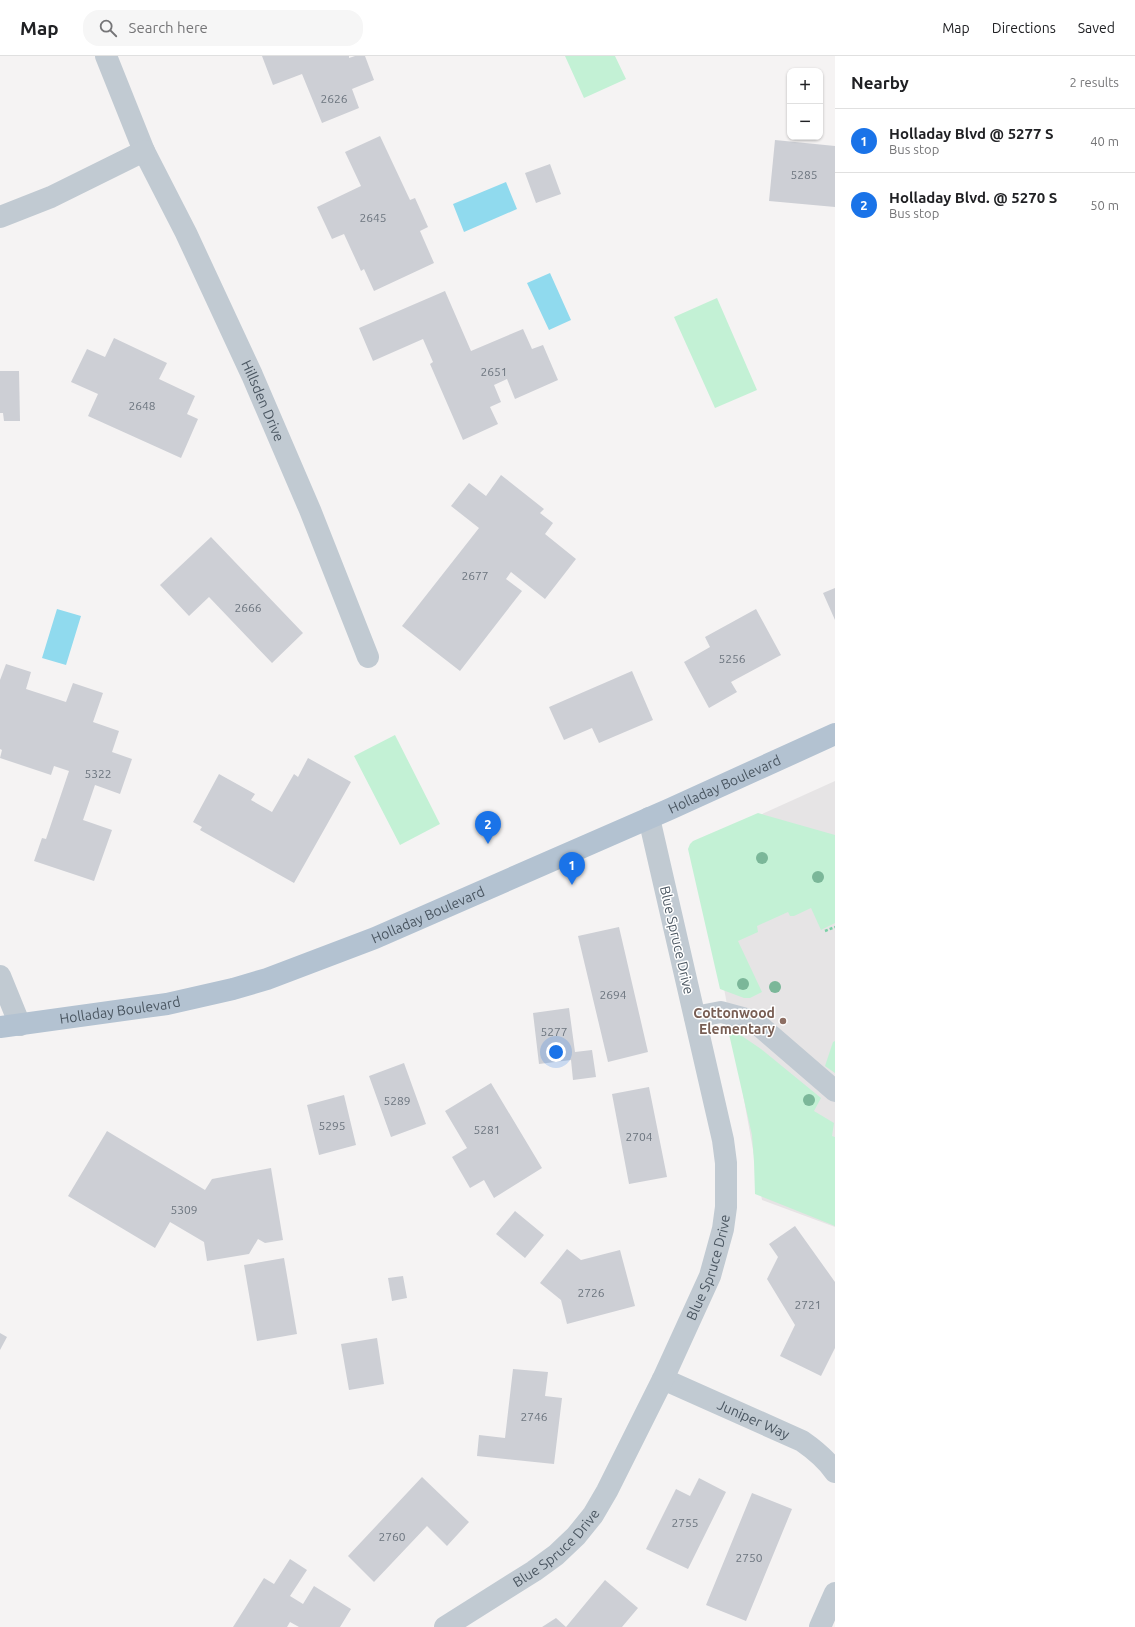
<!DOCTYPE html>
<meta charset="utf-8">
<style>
:root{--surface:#fff;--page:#f6f6f6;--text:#202124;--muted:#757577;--line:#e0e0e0;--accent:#1a73e8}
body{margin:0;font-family:Ubuntu,sans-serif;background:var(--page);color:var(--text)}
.controls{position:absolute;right:12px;top:12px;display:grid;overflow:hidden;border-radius:8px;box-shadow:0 1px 3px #0004}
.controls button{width:36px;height:36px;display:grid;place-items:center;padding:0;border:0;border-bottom:1px solid var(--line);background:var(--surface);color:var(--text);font:20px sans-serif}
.you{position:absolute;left:556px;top:996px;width:14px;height:14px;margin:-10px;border:3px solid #fff;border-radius:50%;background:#1a73e8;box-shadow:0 0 0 6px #1a73e833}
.badge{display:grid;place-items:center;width:26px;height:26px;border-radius:50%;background:var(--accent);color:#fff;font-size:13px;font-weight:700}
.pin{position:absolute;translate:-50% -33px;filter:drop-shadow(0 1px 2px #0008)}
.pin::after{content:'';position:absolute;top:21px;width:14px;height:12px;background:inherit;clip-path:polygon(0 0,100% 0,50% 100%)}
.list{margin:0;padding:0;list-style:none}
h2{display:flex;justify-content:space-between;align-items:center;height:52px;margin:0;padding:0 16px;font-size:17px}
h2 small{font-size:13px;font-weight:400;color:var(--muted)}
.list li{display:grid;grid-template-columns:26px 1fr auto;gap:12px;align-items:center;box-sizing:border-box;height:64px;padding:0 16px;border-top:1px solid var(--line)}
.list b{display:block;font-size:15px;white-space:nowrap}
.list p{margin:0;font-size:13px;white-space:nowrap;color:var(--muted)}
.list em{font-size:13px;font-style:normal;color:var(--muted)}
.icon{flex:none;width:22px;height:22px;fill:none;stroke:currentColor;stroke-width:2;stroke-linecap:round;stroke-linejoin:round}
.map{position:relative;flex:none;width:835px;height:1571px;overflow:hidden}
header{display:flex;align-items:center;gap:24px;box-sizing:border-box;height:56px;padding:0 20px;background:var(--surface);border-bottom:1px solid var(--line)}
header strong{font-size:19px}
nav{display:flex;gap:22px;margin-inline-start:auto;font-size:14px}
.search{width:280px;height:36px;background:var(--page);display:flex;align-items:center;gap:10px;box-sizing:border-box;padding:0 14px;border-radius:16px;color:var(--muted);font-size:15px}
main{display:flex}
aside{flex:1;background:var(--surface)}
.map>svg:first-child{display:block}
.education{fill:#e6e4e5}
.green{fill:#c3f1d5}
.water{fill:#90daee}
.building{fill:#cdcfd5}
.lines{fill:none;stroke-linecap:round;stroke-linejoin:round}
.path{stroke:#7ad0a6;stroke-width:2.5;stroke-dasharray:3 2;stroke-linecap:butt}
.minor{stroke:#c1cad2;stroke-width:22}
.major{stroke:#b3c2d1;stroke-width:22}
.tree{fill:#7bb799}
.education-dot{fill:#8d6e63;stroke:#fff;stroke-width:1.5}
.labels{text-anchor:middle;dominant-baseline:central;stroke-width:3;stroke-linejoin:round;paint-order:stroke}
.number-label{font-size:12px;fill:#6b747e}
.street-label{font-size:14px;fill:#4a5661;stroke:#fff}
.education-label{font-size:14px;font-weight:bold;fill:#785e54;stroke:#fff;text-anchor:end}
</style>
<header>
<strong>Map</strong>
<div class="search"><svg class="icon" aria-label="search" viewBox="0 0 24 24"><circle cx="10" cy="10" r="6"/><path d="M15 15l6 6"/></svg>Search here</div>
<nav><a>Map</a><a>Directions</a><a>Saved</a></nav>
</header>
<main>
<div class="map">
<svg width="835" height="1571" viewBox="0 0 835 1571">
<rect width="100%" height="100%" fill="#f5f3f3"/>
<!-- education -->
<path class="education" d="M835 725V1171L762 1144 698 787Z"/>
<!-- green -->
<path class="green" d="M565 0H615L626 23 584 42Z
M717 242 757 334 715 352 674 261Z
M395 679 440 768 400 789 354 700Z
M758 757 835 779V867L821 874 811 852 794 860H790L788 856 757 870 758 876 738 885 762 936 750 942H744L720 933 688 793 690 788 693 785Z
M730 976 739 978 761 993 821 1042 814 1055 834 1067 832 1080 835 1081V1170L755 1138 754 1106 752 1079 729 978Z
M835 985V1017L825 1010 833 986Z"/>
<!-- water -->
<path class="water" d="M506 126 517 153 464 176 453 148Z
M550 217 571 264 549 274 527 227Z
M57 553 81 560 66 609 42 602Z"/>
<!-- building -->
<path class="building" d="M262 0H349V2L355 0H365L374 24 352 33 359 52 322 67 302 18 273 29Z
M380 80 410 144 415 142 428 171 420 175 434 207 374 235 364 213 361 215 344 178 332 183 317 151 361 130 345 96Z
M775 84 835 90V151L769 145Z
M550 108 561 138 536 147 525 117Z
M445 235 471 295 523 273 532 293 543 289 558 324 515 343 507 323 494 329 501 346 490 351 498 368 463 384 430 308 433 306 423 283 373 305 359 272Z
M114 282 167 307 159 323 195 340 187 358 198 363 181 402 88 360 98 338 71 326 87 293 105 301Z
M0 315H19L20 365H4L3 357H0Z
M501 419 544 453 540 457 553 467 545 478 576 503 545 543 511 516 506 523 522 535 460 615 402 570 479 472 451 450 469 427 486 440Z
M211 481 303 577 272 607 209 541 189 560 160 529Z
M835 532V564L823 537Z
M756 553 781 599 731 626 737 636 709 652 684 606 710 591 705 581Z
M6 608 31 616 26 633 66 646 73 627 103 637 93 666 119 675 112 696 132 703 120 738 95 729 83 764 112 774 94 825 34 805 42 782 46 783 69 715 54 710 51 719 0 702 2 694 0 693V624Z
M632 615 653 664 599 687 592 672 564 684 549 651Z
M308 702 351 726 294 827 200 774 202 771 193 766 219 718 255 738 251 744 272 756 294 718 298 721Z
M619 871 648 996 608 1006 578 880Z
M569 952 575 996 592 994 596 1021 573 1024 571 1004 539 1008 533 957Z
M404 1007 426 1068 391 1081 369 1020Z
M491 1027 542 1112 494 1142 484 1124 470 1132 452 1101 467 1092 445 1055Z
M649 1031 667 1121 629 1128 612 1038Z
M344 1039 356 1089 319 1099 307 1049Z
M107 1075 205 1134 212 1123 271 1112 283 1184 265 1187 258 1183 249 1198 207 1205 204 1186 170 1166 155 1192 68 1140Z
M515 1155 544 1179 525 1202 496 1178Z
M795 1170 835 1226V1292L821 1320 780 1300 795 1269 767 1223 778 1201 769 1188Z
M567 1193 581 1204 620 1194 635 1250 567 1268 561 1244 540 1227Z
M284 1202 297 1278 257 1285 244 1209Z
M403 1220 407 1242 392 1245 388 1222Z
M0 1277 7 1281 0 1294Z
M377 1282 384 1328 349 1334 341 1288Z
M513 1313 548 1316 545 1340 562 1342 554 1408 477 1400 479 1379 505 1382Z
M422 1421 469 1466 447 1490 427 1470 374 1526 348 1500Z
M699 1422 726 1436 688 1513 646 1493 676 1433 690 1440Z
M752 1437 792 1453 746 1565 706 1549Z
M290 1503 307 1514 290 1540 303 1548 314 1530 351 1553 340 1571H299L290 1566 287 1571H233L264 1522 274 1528Z
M605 1524 638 1552 622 1571H542L556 1562 566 1571Z"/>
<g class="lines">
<!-- path -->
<path class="path" d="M825 875 835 871"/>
<!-- minor -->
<g class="minor">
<path id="s1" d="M106 0 144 95 186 177 252 319 310 454 368 601"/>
<path d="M0 161 51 141 144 95"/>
<path d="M0 920 20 969"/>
<path d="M695 961 721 956 754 965 835 1035"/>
<path id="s2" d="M663 1323 802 1385C815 1394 826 1403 835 1416"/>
<path id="s3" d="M445 1571 534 1515 556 1499 576 1480 593 1459 607 1435 663 1323 710 1220 723 1173 726 1151V1107L723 1084 649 762"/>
<path d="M820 1571 835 1537"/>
</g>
<!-- major -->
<path class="major" id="s4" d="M0 971 167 948 233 933 267 923 375 882 670 753 835 678"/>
</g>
<!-- trees -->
<g class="tree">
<circle cx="762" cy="802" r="6"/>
<circle cx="818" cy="821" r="6"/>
<circle cx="743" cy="928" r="6"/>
<circle cx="775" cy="931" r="6"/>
<circle cx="809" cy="1044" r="6"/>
</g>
<!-- markers -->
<circle class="education-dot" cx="783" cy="965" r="4"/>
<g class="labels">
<!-- number labels -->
<g class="number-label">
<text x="334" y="42">2626</text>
<text x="804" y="118">5285</text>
<text x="373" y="161">2645</text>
<text x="494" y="315">2651</text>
<text x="142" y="349">2648</text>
<text x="475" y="519">2677</text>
<text x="248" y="551">2666</text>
<text x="732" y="602">5256</text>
<text x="98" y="717">5322</text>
<text x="613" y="938">2694</text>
<text x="554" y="975">5277</text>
<text x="397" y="1044">5289</text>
<text x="332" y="1069">5295</text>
<text x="487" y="1073">5281</text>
<text x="639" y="1080">2704</text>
<text x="184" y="1153">5309</text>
<text x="591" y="1236">2726</text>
<text x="808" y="1248">2721</text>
<text x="534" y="1360">2746</text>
<text x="685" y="1466">2755</text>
<text x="392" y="1480">2760</text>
<text x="749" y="1501">2750</text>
</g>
<!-- street labels -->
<g class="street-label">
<text stroke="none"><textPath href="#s1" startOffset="379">Hillsden Drive</textPath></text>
<text stroke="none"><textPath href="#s4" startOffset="769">Holladay Boulevard</textPath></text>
<text stroke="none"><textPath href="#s4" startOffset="445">Holladay Boulevard</textPath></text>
<text transform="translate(677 884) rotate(77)">Blue Spruce Drive</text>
<text stroke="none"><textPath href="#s4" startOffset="121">Holladay Boulevard</textPath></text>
<text stroke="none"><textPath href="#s3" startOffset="461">Blue Spruce Drive</textPath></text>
<text stroke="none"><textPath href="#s2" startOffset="99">Juniper Way</textPath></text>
<text stroke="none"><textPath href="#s3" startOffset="137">Blue Spruce Drive</textPath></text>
</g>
<!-- education labels -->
<g class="education-label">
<text x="775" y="957">Cottonwood<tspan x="775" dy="16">Elementary</tspan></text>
</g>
</g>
</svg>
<div class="controls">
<button>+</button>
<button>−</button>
</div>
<div class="you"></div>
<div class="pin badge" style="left:572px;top:829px">1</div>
<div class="pin badge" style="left:488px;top:788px">2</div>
</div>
<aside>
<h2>Nearby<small>2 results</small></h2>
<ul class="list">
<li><span class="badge">1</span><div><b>Holladay Blvd @ 5277 S</b><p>Bus stop</p></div><em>40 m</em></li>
<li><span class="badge">2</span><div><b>Holladay Blvd. @ 5270 S</b><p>Bus stop</p></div><em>50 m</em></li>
</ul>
</aside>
</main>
